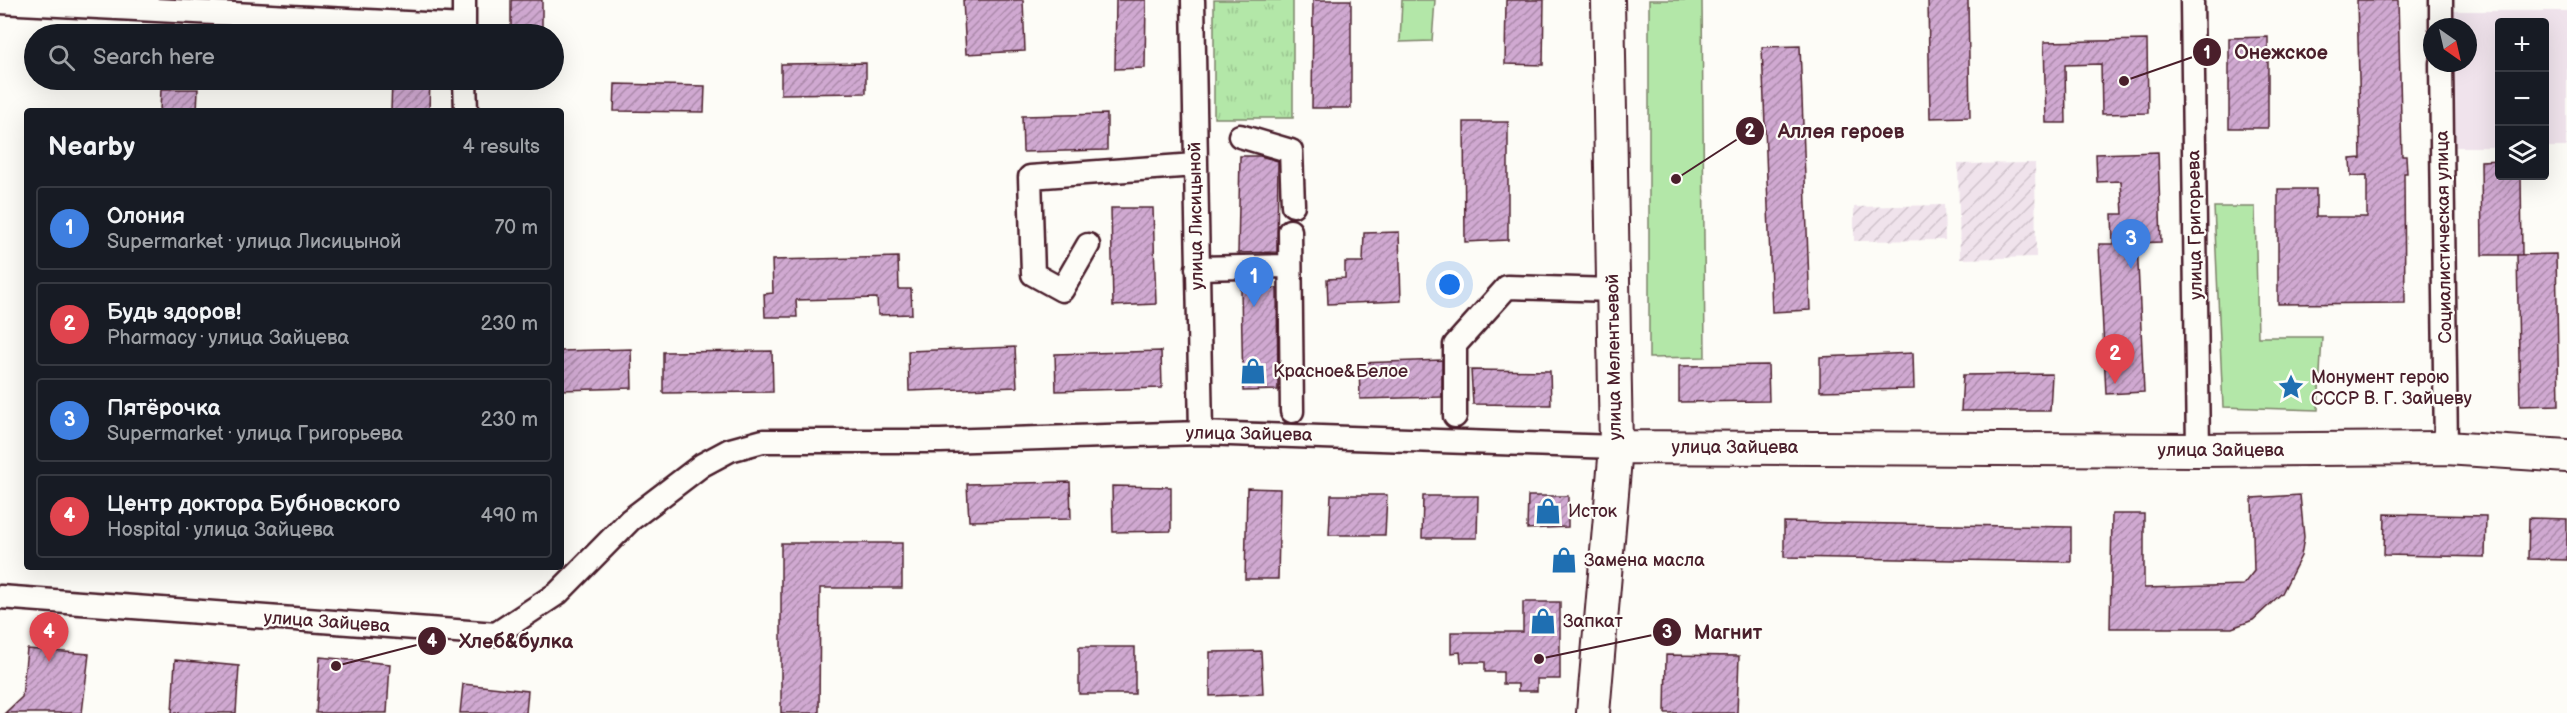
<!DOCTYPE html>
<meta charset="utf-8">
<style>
:root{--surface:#171b24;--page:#20242c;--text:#f1f3f6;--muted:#9ea1a6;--line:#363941;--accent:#0b8043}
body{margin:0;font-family:"Balsamiq Sans",sans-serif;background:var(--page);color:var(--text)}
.controls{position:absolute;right:18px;top:18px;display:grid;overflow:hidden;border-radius:6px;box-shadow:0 6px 24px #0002}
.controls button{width:54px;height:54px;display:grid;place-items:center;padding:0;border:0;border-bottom:2px solid var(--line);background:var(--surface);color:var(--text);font:30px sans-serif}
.compass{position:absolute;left:2423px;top:18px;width:54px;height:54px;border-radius:50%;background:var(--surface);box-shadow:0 6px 24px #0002;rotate:146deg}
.you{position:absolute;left:1450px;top:285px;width:21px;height:21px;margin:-15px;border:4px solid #fff;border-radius:50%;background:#1a73e8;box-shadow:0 0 0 9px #1a73e833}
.badge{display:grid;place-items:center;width:39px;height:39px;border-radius:50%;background:var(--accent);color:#fff;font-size:20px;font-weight:700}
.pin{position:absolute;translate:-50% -50px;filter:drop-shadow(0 2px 3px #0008)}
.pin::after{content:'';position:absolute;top:32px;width:21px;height:18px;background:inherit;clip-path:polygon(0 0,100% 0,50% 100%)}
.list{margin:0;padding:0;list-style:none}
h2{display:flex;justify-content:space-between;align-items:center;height:78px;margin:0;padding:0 24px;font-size:26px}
h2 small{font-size:20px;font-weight:400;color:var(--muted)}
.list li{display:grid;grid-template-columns:39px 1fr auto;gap:18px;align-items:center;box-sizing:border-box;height:84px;margin:0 12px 12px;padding:0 12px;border:2px solid var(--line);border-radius:6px}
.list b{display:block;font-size:22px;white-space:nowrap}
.list p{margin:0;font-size:20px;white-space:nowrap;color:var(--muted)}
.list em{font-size:20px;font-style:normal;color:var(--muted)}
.icon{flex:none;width:33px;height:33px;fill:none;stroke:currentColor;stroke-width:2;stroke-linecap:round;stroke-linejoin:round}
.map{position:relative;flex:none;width:2567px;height:713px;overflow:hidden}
.search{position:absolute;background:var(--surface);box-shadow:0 6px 24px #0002;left:24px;top:24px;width:540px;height:66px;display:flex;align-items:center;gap:15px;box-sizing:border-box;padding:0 21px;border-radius:33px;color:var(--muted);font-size:22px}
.panel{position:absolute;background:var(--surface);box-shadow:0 6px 24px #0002;left:24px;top:108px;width:540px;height:462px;border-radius:6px}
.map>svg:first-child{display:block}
.built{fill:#f0e3ec}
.industrial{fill:url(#industrial-furrows)}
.grass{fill:url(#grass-tufts);stroke:#7e836a;stroke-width:1.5}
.green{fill:#b3e7a8;stroke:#7e836a;stroke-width:1.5}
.building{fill:url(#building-hatch);stroke:#4a1f2b;stroke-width:1.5}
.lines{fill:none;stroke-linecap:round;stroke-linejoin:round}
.street-casing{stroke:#4a1f2b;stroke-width:27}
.secondary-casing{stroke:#4a1f2b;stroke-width:36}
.street{stroke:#fdfcf7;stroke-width:22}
.secondary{stroke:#fdfcf7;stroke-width:32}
.labels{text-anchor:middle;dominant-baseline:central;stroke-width:4.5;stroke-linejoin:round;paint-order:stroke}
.street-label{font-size:18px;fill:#4a1f2b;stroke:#fdfcf7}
.poi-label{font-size:18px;fill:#4a1f2b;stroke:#fdfcf7;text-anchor:start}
.leader{fill:none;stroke:#4a1f2b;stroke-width:2}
.callout-dot{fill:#4a1f2b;stroke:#fdfcf7;stroke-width:2}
.mark-label{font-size:18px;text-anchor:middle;font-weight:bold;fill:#fff}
.callout-label{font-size:20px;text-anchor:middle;font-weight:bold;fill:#4a1f2b;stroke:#fdfcf7;stroke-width:4.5;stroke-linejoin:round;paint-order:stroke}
</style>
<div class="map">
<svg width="2567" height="713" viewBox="0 0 2567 713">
<defs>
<pattern id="industrial-furrows" width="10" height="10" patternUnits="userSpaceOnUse" patternTransform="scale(1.5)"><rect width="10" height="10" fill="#f0e3ec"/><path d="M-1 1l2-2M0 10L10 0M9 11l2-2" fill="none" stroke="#cfc2cb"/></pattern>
<pattern id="grass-tufts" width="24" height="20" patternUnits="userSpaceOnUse" patternTransform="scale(1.5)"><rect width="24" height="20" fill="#b3e7a8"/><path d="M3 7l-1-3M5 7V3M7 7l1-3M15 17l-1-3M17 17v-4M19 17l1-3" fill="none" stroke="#9bc691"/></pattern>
<pattern id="building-hatch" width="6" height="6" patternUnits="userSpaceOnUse" patternTransform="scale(1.5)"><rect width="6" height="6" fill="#d0a9d1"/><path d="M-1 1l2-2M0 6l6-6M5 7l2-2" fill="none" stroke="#ab89aa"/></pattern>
</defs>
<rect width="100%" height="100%" fill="#fdfcf7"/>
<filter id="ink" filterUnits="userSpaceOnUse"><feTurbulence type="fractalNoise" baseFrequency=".0167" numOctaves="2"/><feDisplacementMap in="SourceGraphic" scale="12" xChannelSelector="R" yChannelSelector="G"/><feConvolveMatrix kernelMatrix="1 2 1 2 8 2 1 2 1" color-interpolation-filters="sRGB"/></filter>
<g filter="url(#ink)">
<!-- built -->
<path class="built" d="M2454 11H2567V147H2545L2544 22H2500L2499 147H2454V63H2468V27H2454Z"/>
<!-- industrial -->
<path class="industrial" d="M2035 163 2036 257 1960 259 1958 164Z
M1944 205 1945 240 1854 241V207Z"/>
<!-- grass -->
<path class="grass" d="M1214 0H1293V118H1214Z"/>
<!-- green -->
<path class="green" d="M1402 0H1435L1432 41 1400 42Z
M1649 0H1702L1705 357 1649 358Z
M2214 207H2255L2258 337H2322L2318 410 2223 407Z"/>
<!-- building -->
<path class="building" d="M511 0H542V34H511Z
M963 0H1023L1025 51 966 54Z
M1116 0H1146L1145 68 1115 69Z
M1313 0H1351V108H1312Z
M1506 0H1544L1543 65 1505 64Z
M1928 0H1968L1970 117 1930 118Z
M2357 0H2398L2402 156H2406L2407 173H2404L2405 303 2278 304V189H2316V217H2367V175L2351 176 2350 159 2361 158Z
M2268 37V128H2229V38Z
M2147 40 2148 113 2102 114 2101 64 2065 65 2066 123H2046L2044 42Z
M1800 46 1810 310 1772 312 1762 47Z
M866 63V93L781 94V64Z
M392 80H430L429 111H391Z
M615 84 705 86 704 112 614 111Z
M161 89H198L197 111H160Z
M1107 114V150L1023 152 1022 116Z
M1464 122H1508V240L1465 242Z
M2158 152 2161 242 2137 243 2144 392 2106 394 2099 244H2113L2112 214H2123L2121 181 2097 182 2096 154Z
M1240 156H1260L1278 161 1277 252 1238 253Z
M2499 160V176H2521L2522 255H2482L2481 161Z
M1111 208H1153L1156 304 1113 306Z
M1399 232 1401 301 1328 304 1327 279 1345 278V262H1363L1364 233Z
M2556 254 2559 405 2520 406 2517 255Z
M898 257 899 289H911L912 314 878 315 877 298 796 300 797 317H765L764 294 773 293 772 260Z
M1277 288 1278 390 1243 391 1241 289Z
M1015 347 1017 387 909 391 908 351Z
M631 349 632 388 561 390V351Z
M772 351 773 392 663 393V352Z
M1161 351 1162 388 1056 391 1055 354Z
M1913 353 1914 389 1820 391V357Z
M1442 360V397L1360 399 1359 363Z
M1768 365 1769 401 1679 402V366Z
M1471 370 1550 371 1551 405 1473 404Z
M2052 374 2050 411H1961L1963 375Z
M1070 482 1071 519 969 521 967 484Z
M1112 486 1171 487V531L1113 532Z
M1247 488 1280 489 1278 579H1245Z
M1331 495H1387L1385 535H1329Z
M2300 495 2304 537 2301 556 2282 593 2253 620 2232 628H2110L2112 514H2144V588L2243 585 2254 571 2252 498Z
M1423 496H1478L1477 538H1422Z
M1528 496H1568V527L1527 529Z
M2385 514 2486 516 2485 557 2384 555Z
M2529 518 2567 519V560L2528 559Z
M1784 522 2071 527V562L1784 557Z
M781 543H902V588H820L819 713H781Z
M1523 602H1560V679H1537V691H1518V684H1503V672H1485V662H1461L1460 652 1451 653V632H1523Z
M1079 647H1135V694H1079Z
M27 649 89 654 82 713H5L22 697Z
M1261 651 1263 694 1210 696V652Z
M1666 655 1739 656 1737 713H1665Z
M320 657 390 664 387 713H316Z
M175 660 239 666 236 713H172Z
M463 684 528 691 526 713H460Z"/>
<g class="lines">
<!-- street casing -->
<g class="street-casing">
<path id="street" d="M1193 0 1201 433
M2192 0 2198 450
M2441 0V27
M0 2 464 26
M464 34V0
M2441 63 2446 448
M465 80 466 111
M1240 136 1291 151 1293 205
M1290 231 1292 411
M1088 245 1062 290 1033 274 1030 177 1195 165
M1197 268 1290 266
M1455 416V345L1507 287 1613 290
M0 597 496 634 558 593 630 520 702 465 730 450 763 441H940L1201 433 1616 447"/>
</g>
<!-- secondary casing -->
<g class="secondary-casing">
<path id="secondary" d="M1616 447 2198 450 2446 448 2567 456
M1593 713 1616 447 1608 0"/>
</g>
<!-- street -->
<use href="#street" class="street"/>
<!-- secondary -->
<use href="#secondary" class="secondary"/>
</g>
</g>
<!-- icons -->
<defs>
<g id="shop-bare" transform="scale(2.07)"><path d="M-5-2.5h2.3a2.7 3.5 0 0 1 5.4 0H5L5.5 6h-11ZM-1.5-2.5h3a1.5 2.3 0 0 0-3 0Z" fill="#1f6fb2" stroke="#fdfcf7" stroke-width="2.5" paint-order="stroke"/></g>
<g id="sight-bare" transform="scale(2.07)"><path d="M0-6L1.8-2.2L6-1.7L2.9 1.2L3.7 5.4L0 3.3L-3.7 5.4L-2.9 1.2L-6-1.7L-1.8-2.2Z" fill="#1f6fb2" stroke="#fdfcf7" stroke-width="2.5" paint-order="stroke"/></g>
</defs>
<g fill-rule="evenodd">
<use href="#shop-bare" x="1253" y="371"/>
<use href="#sight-bare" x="2291" y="387"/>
<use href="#shop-bare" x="1548" y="511"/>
<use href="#shop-bare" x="1564" y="560"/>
<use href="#shop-bare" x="1543" y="621"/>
</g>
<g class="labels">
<!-- street labels -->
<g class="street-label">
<text transform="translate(1196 216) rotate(-91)">улица Лисицыной</text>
<text transform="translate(2195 225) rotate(-91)">улица Григорьева</text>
<text transform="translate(2444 237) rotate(-91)">Социалистическая улица</text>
<text transform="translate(1614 357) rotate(-91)">улица Мелентьевой</text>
<text transform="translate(1249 434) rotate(1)">улица Зайцева</text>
<text x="1735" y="447">улица Зайцева</text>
<text x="2221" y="450">улица Зайцева</text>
<text transform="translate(327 622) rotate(4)">улица Зайцева</text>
</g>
<!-- poi labels -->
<g class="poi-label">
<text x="1273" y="371">Красное&amp;Белое</text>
<text x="2311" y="377">Монумент герою<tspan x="2311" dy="21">СССР В. Г. Зайцеву</tspan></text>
<text x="1568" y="511">Исток</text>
<text x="1584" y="560">Замена масла</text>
<text x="1563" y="621">Запкат</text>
</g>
</g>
<!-- callouts -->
<path class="leader" d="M2124 81L2207 52M1676 179L1750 131M1539 659L1667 632M336 666L432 641"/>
<g class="callout-dot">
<circle cx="2124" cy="81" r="6"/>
<circle cx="1676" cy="179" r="6"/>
<circle cx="1539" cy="659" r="6"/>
<circle cx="336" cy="666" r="6"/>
<circle cx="2207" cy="52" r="15"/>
<circle cx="1750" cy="131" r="15"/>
<circle cx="1667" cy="632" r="15"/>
<circle cx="432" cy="641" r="15"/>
</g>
<g class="mark-label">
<text x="2207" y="59">1</text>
<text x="1750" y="137">2</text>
<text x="1667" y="638">3</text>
<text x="432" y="647">4</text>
</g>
<g class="callout-label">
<text x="2281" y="59">Онежское</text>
<text x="1841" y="138">Аллея героев</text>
<text x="1728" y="639">Магнит</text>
<text x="516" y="648">Хлеб&amp;булка</text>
</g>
</svg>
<div class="controls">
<button>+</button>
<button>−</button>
<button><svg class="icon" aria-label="layers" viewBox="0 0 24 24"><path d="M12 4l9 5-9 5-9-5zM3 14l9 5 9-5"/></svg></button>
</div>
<svg class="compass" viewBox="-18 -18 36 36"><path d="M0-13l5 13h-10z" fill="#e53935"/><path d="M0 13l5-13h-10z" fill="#9ea1a6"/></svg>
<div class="you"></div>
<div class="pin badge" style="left:1254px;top:307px;background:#3f7fe0">1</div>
<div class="pin badge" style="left:2115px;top:384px;background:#e0444e">2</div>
<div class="pin badge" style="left:2131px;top:269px;background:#3f7fe0">3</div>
<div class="pin badge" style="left:49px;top:662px;background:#e0444e">4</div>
<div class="search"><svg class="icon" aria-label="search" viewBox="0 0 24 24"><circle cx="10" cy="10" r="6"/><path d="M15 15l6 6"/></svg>Search here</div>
<section class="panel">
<h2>Nearby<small>4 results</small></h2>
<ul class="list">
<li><span class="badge" style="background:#3f7fe0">1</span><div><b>Олония</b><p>Supermarket · улица Лисицыной</p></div><em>70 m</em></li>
<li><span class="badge" style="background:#e0444e">2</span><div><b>Будь здоров!</b><p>Pharmacy · улица Зайцева</p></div><em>230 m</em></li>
<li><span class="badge" style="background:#3f7fe0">3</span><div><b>Пятёрочка</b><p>Supermarket · улица Григорьева</p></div><em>230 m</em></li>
<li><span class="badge" style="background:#e0444e">4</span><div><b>Центр доктора Бубновского</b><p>Hospital · улица Зайцева</p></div><em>490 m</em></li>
</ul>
</section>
</div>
